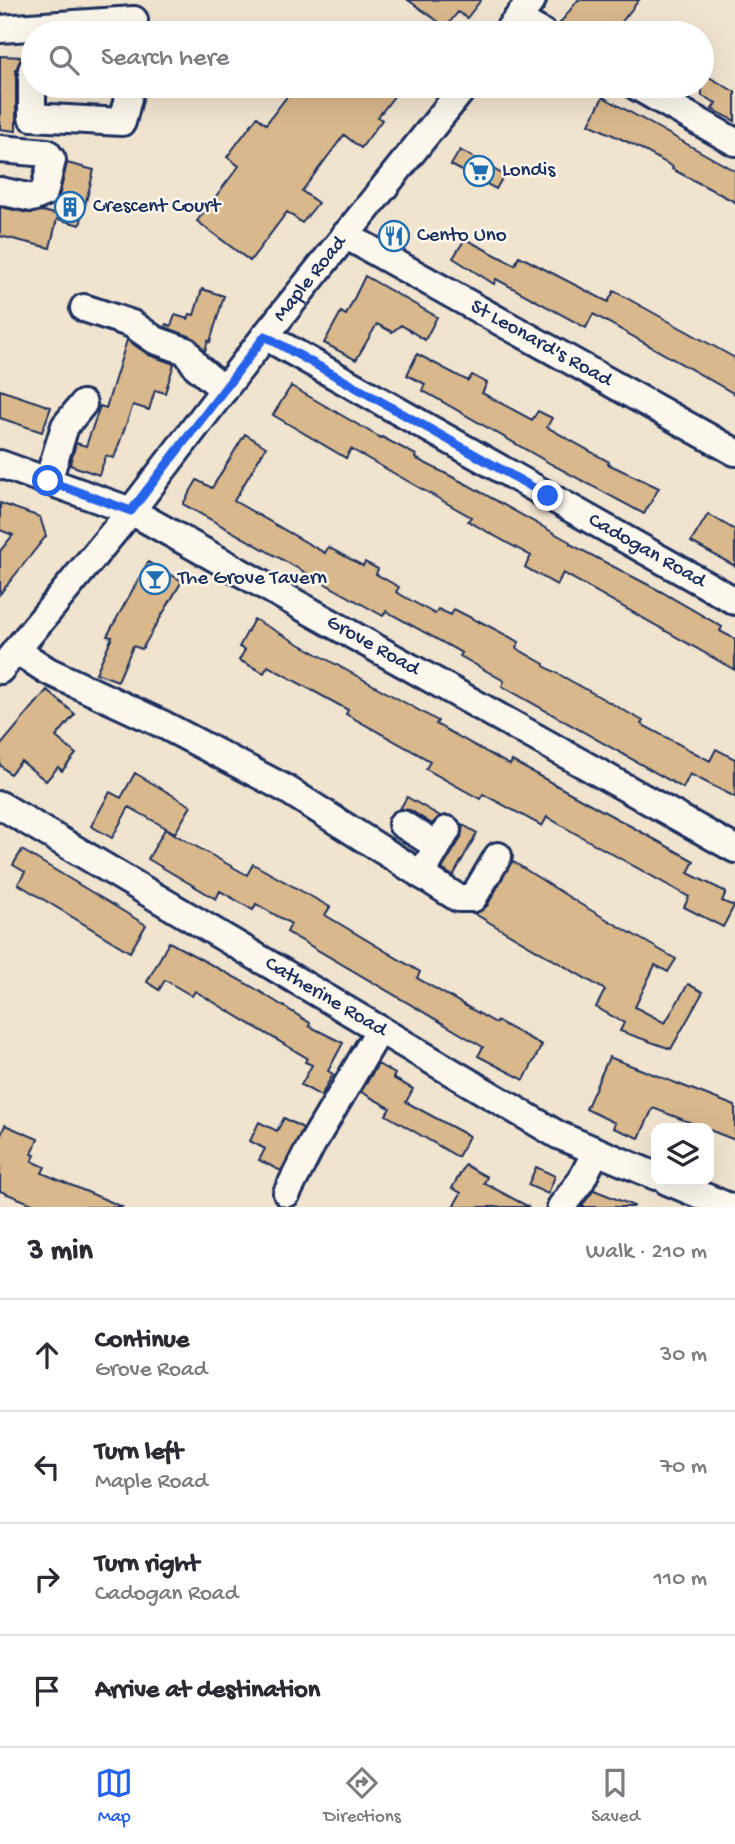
<!DOCTYPE html>
<meta charset="utf-8">
<style>
:root{--surface:#fff;--page:#f2f2f3;--text:#2b2b33;--muted:#7c7c81;--line:#e1e1e2;--accent:#2563eb}
body{margin:0;font-family:"Gochi Hand",sans-serif;background:var(--page);color:var(--text)}
.controls{position:absolute;right:21px;bottom:21px;display:grid;overflow:hidden;border-radius:14px;box-shadow:0 7px 28px #0002}
.controls button{width:63px;height:63px;display:grid;place-items:center;padding:0;border:0;border-bottom:2px solid var(--line);background:var(--surface);color:var(--text);font:35px sans-serif}
.stop{position:absolute;width:21px;height:21px;margin:-16px;border:5px solid #2563eb;border-radius:50%;background:#fff}
.stop.end{background:#2563eb;border-color:#fff;box-shadow:0 2px 7px #0008}
.list{margin:0;padding:0;list-style:none}
h2{display:flex;justify-content:space-between;align-items:center;height:91px;margin:0;padding:0 28px;font-size:30px}
h2 small{font-size:23px;font-weight:400;color:var(--muted)}
.list li{display:grid;grid-template-columns:46px 1fr auto;gap:21px;align-items:center;box-sizing:border-box;height:112px;padding:0 28px;border-top:2px solid var(--line)}
.list b{display:block;font-size:26px;white-space:nowrap}
.list p{margin:0;font-size:23px;white-space:nowrap;color:var(--muted)}
.list em{font-size:23px;font-style:normal;color:var(--muted)}
.icon{flex:none;width:38px;height:38px;fill:none;stroke:currentColor;stroke-width:2;stroke-linecap:round;stroke-linejoin:round}
.map{position:relative;flex:none;width:735px;height:1207px;overflow:hidden}
.search{position:absolute;background:var(--surface);box-shadow:0 7px 28px #0002;left:21px;right:21px;top:21px;height:77px;display:flex;align-items:center;gap:18px;box-sizing:border-box;padding:0 24px;border-radius:38px;color:var(--muted);font-size:26px}
.sheet{height:539px;background:var(--surface)}
nav{display:flex;justify-content:space-around;align-items:center;box-sizing:border-box;height:98px;border-top:2px solid var(--line);background:var(--surface);font-size:19px;color:var(--muted)}
nav a{display:grid;justify-items:center;gap:4px}
nav .on{color:var(--accent)}
.map>svg:first-child{display:block}
.building{fill:#d9b88c;stroke:#1b2f5e;stroke-width:2}
.lines{fill:none;stroke-linecap:round;stroke-linejoin:round}
.minor-casing{stroke:#1b2f5e;stroke-width:32}
.minor{stroke:#fbf7ec;stroke-width:26}
.route{stroke:#2563eb;stroke-width:9}
.labels{text-anchor:middle;dominant-baseline:central;stroke-width:5;stroke-linejoin:round;paint-order:stroke}
.poi-label{font-size:21px;fill:#1b2f5e;stroke:#fbf7ec;text-anchor:start}
.street-label{font-size:21px;fill:#1b2f5e;stroke:#fbf7ec}
</style>
<div class="map">
<svg width="735" height="1207" viewBox="0 0 735 1207">
<rect width="100%" height="100%" fill="#f1e4cf"/>
<filter id="ink" filterUnits="userSpaceOnUse"><feTurbulence type="fractalNoise" baseFrequency=".0143" numOctaves="2"/><feDisplacementMap in="SourceGraphic" scale="14" xChannelSelector="R" yChannelSelector="G"/><feConvolveMatrix kernelMatrix="1 2 1 2 8 2 1 2 1" color-interpolation-filters="sRGB"/></filter>
<g filter="url(#ink)">
<!-- building -->
<path class="building" d="M408 0H481L467 18 458 12 446 27Z
M578 0H639L613 33H559L557 27Z
M0 56 23 57 16 70V131L0 129Z
M702 73 735 92V121L712 109 716 103 702 96Z
M295 86H402L378 117 382 120 361 148 344 135 302 191 318 203 302 223 287 212 250 261 197 221 239 166 227 157 257 117 266 124Z
M603 97 735 171V202L672 169 673 167 632 144 589 124Z
M460 150 504 175 496 189 451 165Z
M67 163 94 170 80 225 57 219 50 248 0 236V207L29 213 42 211 55 214Z
M465 239 515 265 519 256 608 302 614 291 735 358V394L593 314 586 328 496 279 494 284 453 258Z
M365 276 437 317 425 340 401 325 392 332 377 324 356 360 324 343 341 312 346 315Z
M202 289 224 296 210 342 208 341 205 351 192 337 165 327 166 324 171 326 175 315 188 319 190 314 194 315Z
M127 340 149 355 174 364 165 393 155 390 149 410 133 405 114 458 106 456 99 475 70 465 76 443 86 446 100 406 106 408Z
M417 354 468 381 472 375 487 383 482 393 532 420 538 411 552 418 547 427 609 462 608 464 659 488 644 514 551 464 422 390 425 384 407 375Z
M291 386 381 438 382 437 416 455 415 458 468 485 570 542V544L660 591 722 627 720 631 735 639V670L563 573 557 585 525 567 531 556 468 521 471 517 351 449 346 458 273 415Z
M0 390 51 407 42 432 0 418Z
M245 434 266 447 234 501 325 553 328 547 363 566 365 562 378 569 376 574 399 587 396 592 435 614 438 609 451 615 454 609 479 622V621L519 642 516 648 544 664V666L643 721 641 724 710 761 716 749 735 759V797L690 774 683 788 502 686 504 681 460 656 462 653 386 611 383 616 183 504 197 480 212 488Z
M0 503 40 517 46 536 0 594V551L13 535 0 530Z
M708 514 735 530V566L691 542Z
M148 562 182 581 142 649 133 646 118 681 96 673 112 637 107 636Z
M254 619 438 721 436 724 510 765 512 761 694 861 688 873 726 892 722 901 734 906 723 927 684 907 689 897 571 831 547 817 542 826 483 794 480 799 426 769 430 761 346 714 348 710 268 666 264 673 239 660 245 650 239 647Z
M47 690 75 714 56 737 76 754 62 771 58 767 46 781 21 761 10 774 0 765V746Z
M135 773 191 806 175 833 129 807 112 838 91 826 110 792 121 798Z
M407 797 440 816 432 824 410 810 400 809Z
M463 825 477 833 453 876 442 869 461 838Z
M165 829 247 875 253 864 330 907 325 915 420 972 417 978 496 1023 497 1021 542 1045 524 1080 478 1056 483 1047 287 932 291 924 256 904 253 910 220 891 216 899 148 859Z
M22 850 146 925 130 952 18 884 25 872 13 865Z
M512 861 580 904 676 959 668 972 655 965 635 1007 665 1023 688 984 703 992 671 1049 620 1031 624 1023 596 1007 605 990 475 914 487 906Z
M169 942 251 986 310 1023 309 1026 343 1043 328 1071 333 1074 321 1096 301 1085 312 1065 305 1062 307 1058 195 991 192 996 165 980 159 990 147 982Z
M609 1057 735 1106V1140L653 1108 639 1138 613 1128 615 1123 586 1109Z
M378 1064 395 1074 393 1078 413 1089 406 1102 469 1136 458 1157 386 1115 390 1108 361 1092Z
M284 1118 303 1128 281 1171 259 1160 265 1149 250 1141 259 1122 277 1131Z
M5 1125 38 1139 32 1154 35 1155 32 1161 45 1167 42 1173 123 1207H40L0 1191V1137Z
M465 1165 487 1177 484 1183 529 1207H453L461 1193 452 1188Z
M536 1167 555 1176 548 1194 528 1185Z
M594 1190 634 1206 633 1207H581Z"/>
<g class="lines">
<!-- minor casing -->
<g class="minor-casing">
<g id="minor">
<path d="M518 19 543 33"/>
<path d="M0 29 134 20V33"/>
<path d="M506 33 532 0"/>
<path d="M32 70V117L122 122 131 86"/>
<path d="M636 86 735 142"/>
<path d="M0 149 47 153 52 160 44 193 32 198 0 191"/>
<path id="s1" d="M345 235 735 452"/>
<path d="M84 308 132 324 155 340 186 351 196 366 224 390"/>
<path id="s2" d="M265 336 735 601"/>
<path id="s3" d="M0 464 131 511 735 849"/>
<path d="M48 481 65 426 83 404"/>
<path d="M16 650 48 671 162 724 286 789 458 898H473L498 856"/>
<path id="s4" d="M0 670 131 511 265 336 465 86"/>
<path id="s5" d="M0 805 558 1135 656 1176"/>
<path d="M402 824 437 846"/>
<path d="M421 875 447 830"/>
<path d="M667 1181 729 1207"/>
<path d="M287 1193 312 1144 380 1029"/>
<path d="M561 1207 581 1181 596 1151"/>
</g>
</g>
<!-- minor -->
<use href="#minor" class="minor"/>
</g>
</g>
<g class="lines" filter="url(#ink)">
<!-- route -->
<path class="route" d="M48 481 131 511 265 336 548 496"/>
</g>
<!-- icons -->
<defs>
<g id="supermarket-ring" transform="scale(1.575)"><circle r="9.5" fill="#fbf7ec" stroke="#1f6fb2" stroke-width="1.5"/><path d="M-6-5.5h2.5l.6 2H6L4.5 2H-2.5L-4.4-4H-6ZM-1.5 3.2a1.3 1.3 0 1 0 .1 0ZM3 3.2a1.3 1.3 0 1 0 .1 0Z" fill="#1f6fb2"/></g>
<g id="building-ring" transform="scale(1.575)"><circle r="9.5" fill="#fbf7ec" stroke="#1f6fb2" stroke-width="1.5"/><path d="M-4-6H4V6H1V3H-1V6H-4ZM-2.5-4.3h1.7v1.8h-1.7ZM.8-4.3h1.7v1.8H.8ZM-2.5-1h1.7V.8h-1.7ZM.8-1h1.7V.8H.8Z" fill="#1f6fb2"/></g>
<g id="restaurant-ring" transform="scale(1.575)"><circle r="9.5" fill="#fbf7ec" stroke="#1f6fb2" stroke-width="1.5"/><path d="M-5-6h1v4h1v-4h1v4h1v-4h1v5L-1.5 .5V6h-2V.5L-5-1ZM5-6V6H3V1.5H1.5Q1.5-4 5-6Z" fill="#1f6fb2"/></g>
<g id="bar-ring" transform="scale(1.575)"><circle r="9.5" fill="#fbf7ec" stroke="#1f6fb2" stroke-width="1.5"/><path d="M-6-5H6L.8 .8V4.5H3.5V6h-7V4.5H-.8V.8Z" fill="#1f6fb2"/></g>
</defs>
<g fill-rule="evenodd">
<use href="#supermarket-ring" x="479" y="171"/>
<use href="#building-ring" x="70" y="207"/>
<use href="#restaurant-ring" x="394" y="236"/>
<use href="#bar-ring" x="155" y="579"/>
</g>
<g class="labels">
<!-- poi labels -->
<g class="poi-label">
<text x="502" y="171">Londis</text>
<text x="93" y="207">Crescent Court</text>
<text x="417" y="236">Cento Uno</text>
<text x="178" y="579">The Grove Tavern</text>
</g>
<!-- street labels -->
<g class="street-label">
<text stroke="none"><textPath href="#s4" startOffset="499">Maple Road</textPath></text>
<text stroke="none"><textPath href="#s1" startOffset="224">St Leonard's Road</textPath></text>
<text stroke="none"><textPath href="#s2" startOffset="438">Cadogan Road</textPath></text>
<text stroke="none"><textPath href="#s3" startOffset="416">Grove Road</textPath></text>
<text stroke="none"><textPath href="#s5" startOffset="378">Catherine Road</textPath></text>
</g>
</g>
</svg>
<div class="controls">
<button><svg class="icon" aria-label="layers" viewBox="0 0 24 24"><path d="M12 4l9 5-9 5-9-5zM3 14l9 5 9-5"/></svg></button>
</div>
<div class="stop" style="left:48px;top:481px"></div>
<div class="stop end" style="left:548px;top:496px"></div>
<div class="search"><svg class="icon" aria-label="search" viewBox="0 0 24 24"><circle cx="10" cy="10" r="6"/><path d="M15 15l6 6"/></svg>Search here</div>
</div>
<section class="sheet">
<h2>3 min<small>Walk · 210 m</small></h2>
<ul class="list">
<li><svg class="icon" aria-label="ahead" viewBox="0 0 24 24"><path d="M12 20V5M6 11l6-6 6 6"/></svg><div><b>Continue</b><p>Grove Road</p></div><em>30 m</em></li>
<li><svg class="icon" aria-label="left" viewBox="0 0 24 24"><path d="M17 20v-9H6M10 6l-5 5 5 5"/></svg><div><b>Turn left</b><p>Maple Road</p></div><em>70 m</em></li>
<li><svg class="icon" aria-label="right" viewBox="0 0 24 24"><path d="M7 20v-9h11M14 6l5 5-5 5"/></svg><div><b>Turn right</b><p>Cadogan Road</p></div><em>110 m</em></li>
<li><svg class="icon" aria-label="arrive" viewBox="0 0 24 24"><path d="M6 21V4h12l-3 4 3 4H6"/></svg><div><b>Arrive at destination</b></div></li>
</ul>
</section>
<nav>
<a class="on"><svg class="icon" aria-label="map" viewBox="0 0 24 24"><path d="M3 6l6-2 6 2 6-2v14l-6 2-6-2-6 2zM9 4v14M15 6v14"/></svg>Map</a>
<a><svg class="icon" aria-label="directions" viewBox="0 0 24 24"><path d="M12 3l9 9-9 9-9-9zM9 14v-3h6M13 9l2 2-2 2"/></svg>Directions</a>
<a><svg class="icon" aria-label="saved" viewBox="0 0 24 24"><path d="M7 4h10v16l-5-4-5 4z"/></svg>Saved</a>
</nav>
